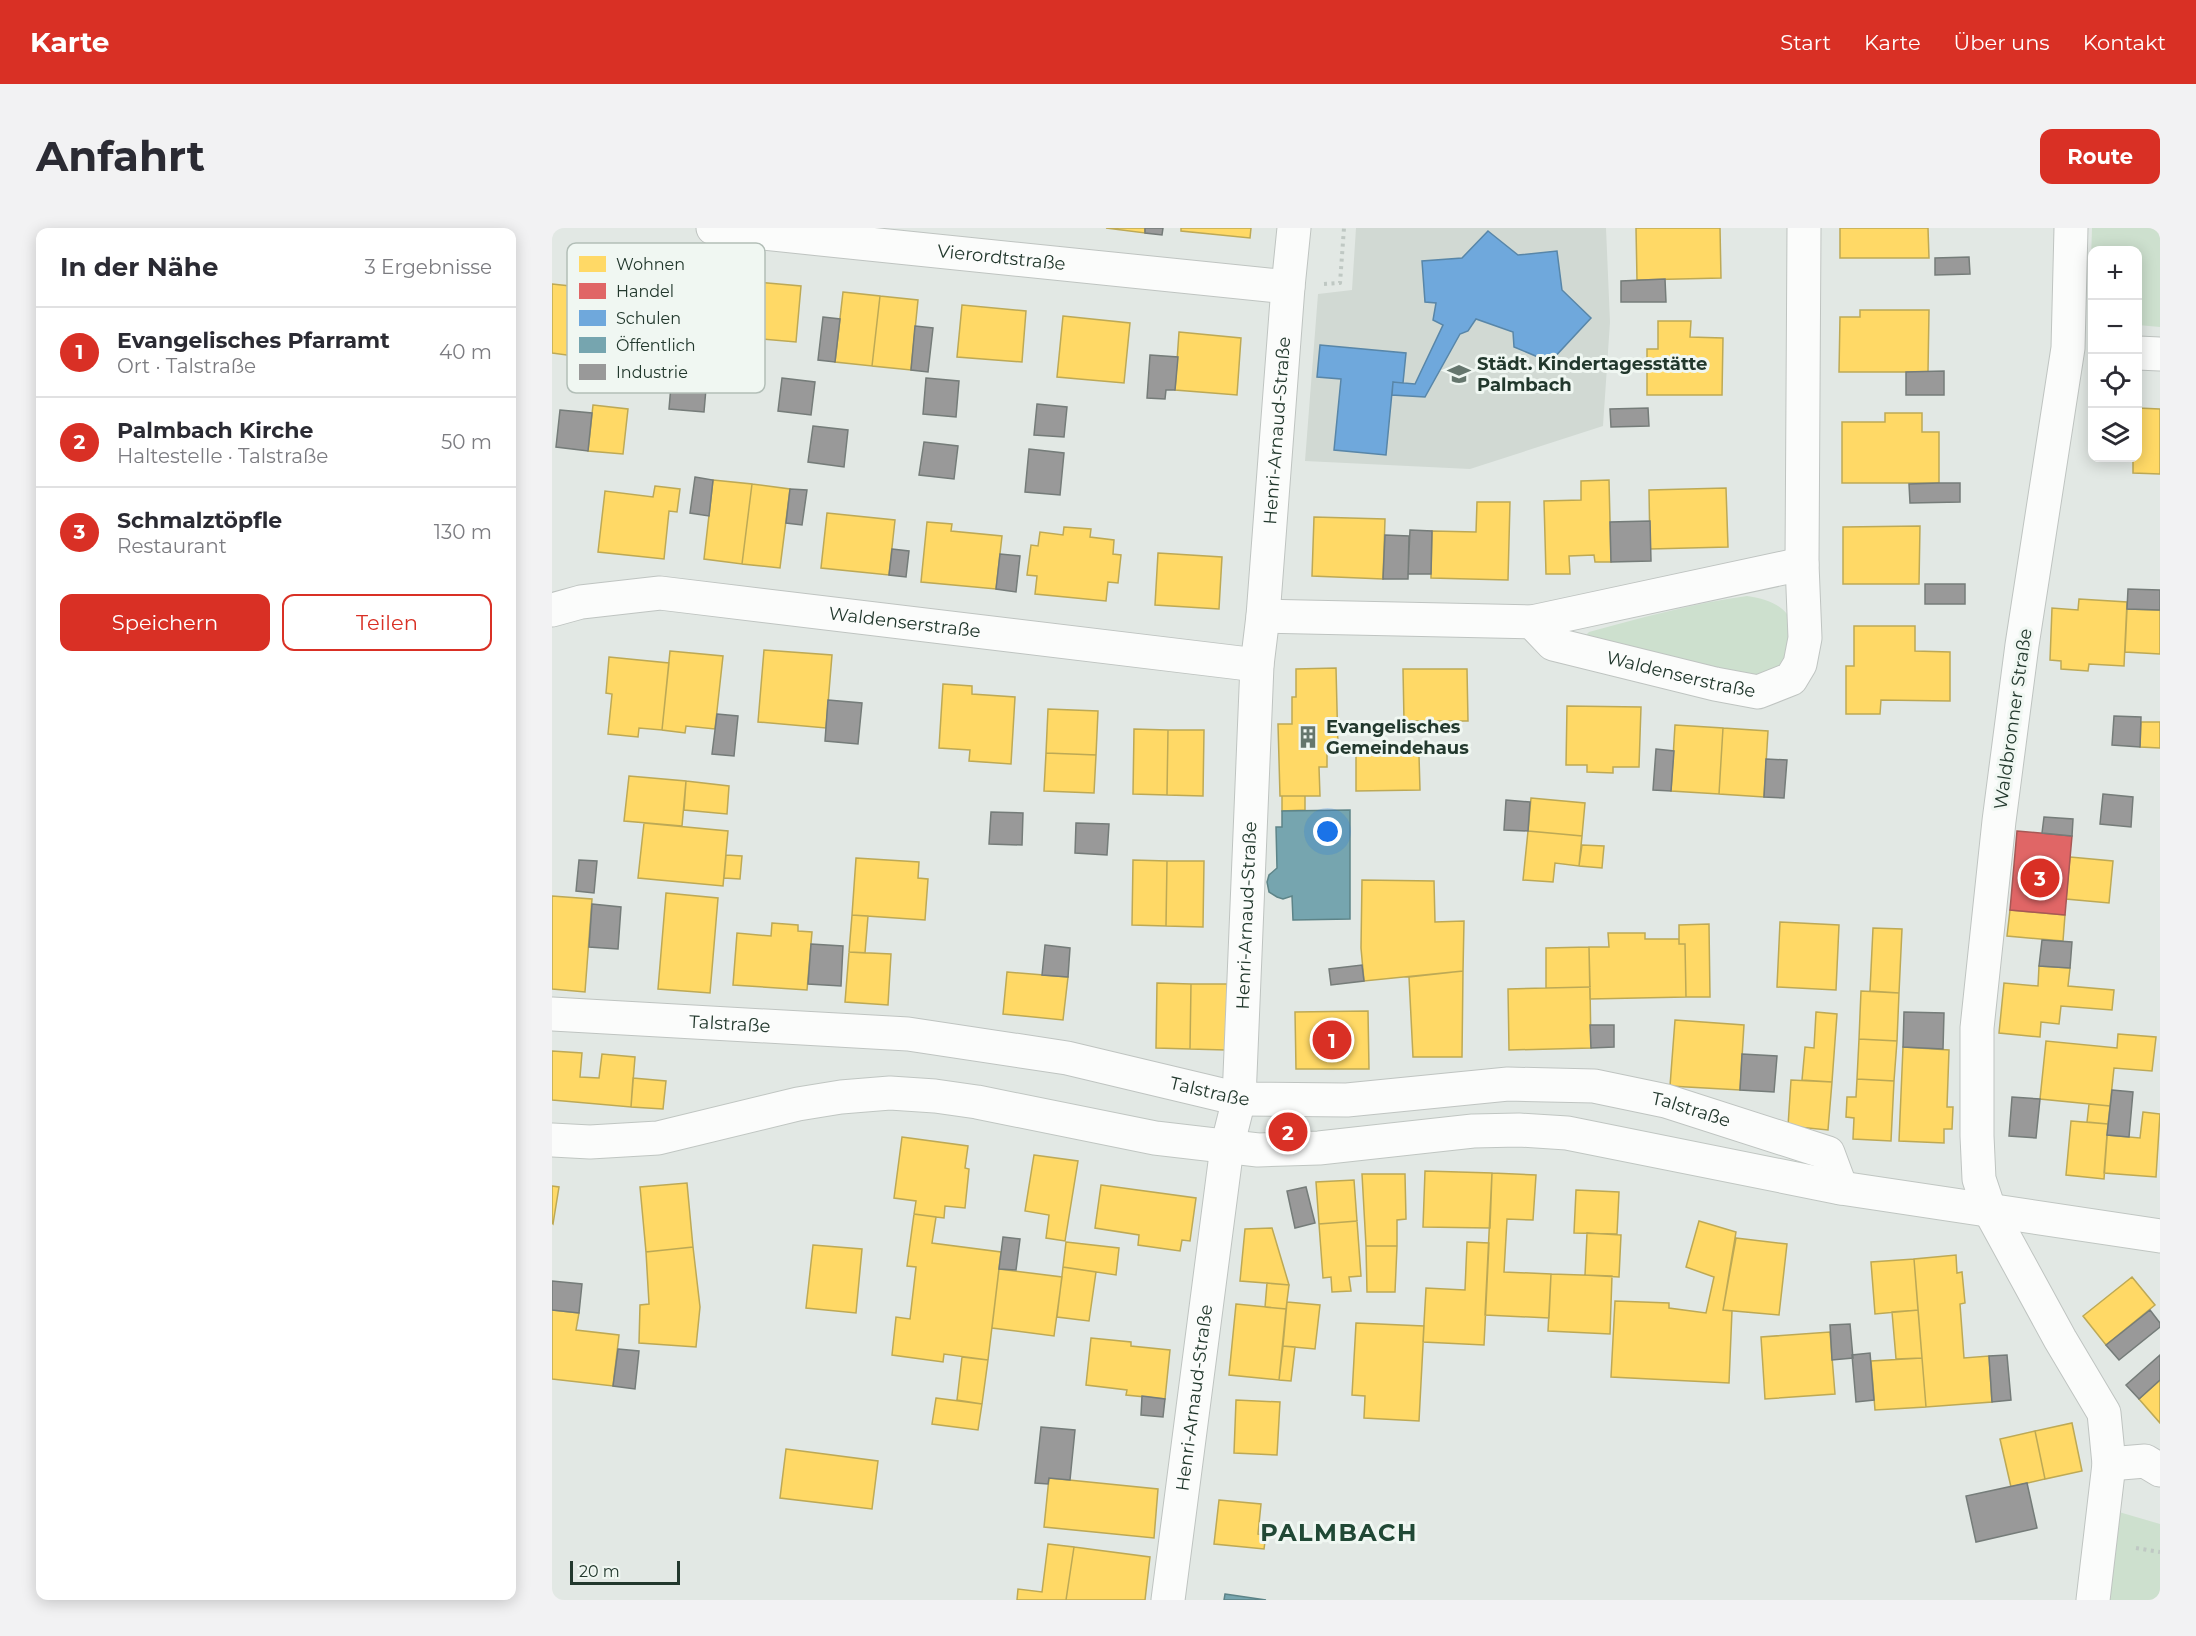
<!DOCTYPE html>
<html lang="de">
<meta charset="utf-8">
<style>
:root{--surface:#fff;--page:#f2f2f3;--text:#2b2b33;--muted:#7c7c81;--line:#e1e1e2;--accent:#d93025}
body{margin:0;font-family:Montserrat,sans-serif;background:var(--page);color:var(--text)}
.controls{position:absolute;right:18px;top:18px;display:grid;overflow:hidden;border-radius:12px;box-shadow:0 3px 15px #0003}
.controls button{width:54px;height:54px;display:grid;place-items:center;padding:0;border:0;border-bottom:2px solid var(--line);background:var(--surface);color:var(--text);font:30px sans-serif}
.scale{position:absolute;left:18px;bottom:15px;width:110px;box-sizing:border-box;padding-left:6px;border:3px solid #22382d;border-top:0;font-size:16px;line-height:21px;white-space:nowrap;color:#22382d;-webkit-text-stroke:4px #f0f7f2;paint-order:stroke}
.you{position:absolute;left:776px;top:604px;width:21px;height:21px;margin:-15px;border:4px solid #fff;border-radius:50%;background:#1a73e8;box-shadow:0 0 0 9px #1a73e833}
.badge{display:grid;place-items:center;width:39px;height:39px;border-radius:50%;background:var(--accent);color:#fff;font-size:20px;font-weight:700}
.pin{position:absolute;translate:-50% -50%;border:3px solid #fff;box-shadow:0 2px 6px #0006}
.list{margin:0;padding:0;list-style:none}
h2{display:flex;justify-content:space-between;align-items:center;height:78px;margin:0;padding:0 24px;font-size:26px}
h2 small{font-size:20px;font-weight:400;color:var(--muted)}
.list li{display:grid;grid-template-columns:39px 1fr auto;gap:18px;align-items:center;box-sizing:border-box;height:90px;padding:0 24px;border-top:2px solid var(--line)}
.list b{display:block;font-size:22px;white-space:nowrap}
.list p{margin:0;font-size:20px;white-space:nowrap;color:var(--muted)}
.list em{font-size:20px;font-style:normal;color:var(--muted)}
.actions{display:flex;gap:12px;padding:18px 24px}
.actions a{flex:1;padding:14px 0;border:2px solid var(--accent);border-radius:12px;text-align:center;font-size:21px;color:var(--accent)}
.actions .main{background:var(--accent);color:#fff}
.icon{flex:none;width:33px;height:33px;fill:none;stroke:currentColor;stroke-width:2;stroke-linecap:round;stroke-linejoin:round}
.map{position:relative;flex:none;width:1608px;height:1372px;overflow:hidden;border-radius:12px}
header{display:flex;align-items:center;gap:36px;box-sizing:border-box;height:84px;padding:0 30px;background:var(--accent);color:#fff}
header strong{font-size:28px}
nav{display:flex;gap:33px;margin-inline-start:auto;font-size:21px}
.intro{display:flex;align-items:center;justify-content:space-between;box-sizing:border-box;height:144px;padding:0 36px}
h1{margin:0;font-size:42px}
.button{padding:15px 27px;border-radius:12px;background:var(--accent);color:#fff;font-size:21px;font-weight:700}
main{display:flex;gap:36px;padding:0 36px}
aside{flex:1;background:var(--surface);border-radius:12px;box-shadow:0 3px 15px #0003}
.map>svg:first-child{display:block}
.built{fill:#d1d9d3}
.green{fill:#cde0ce}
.homes{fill:#ffd966;stroke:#bda955;stroke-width:1.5}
.shops{fill:#e06666;stroke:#a75855;stroke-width:1.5}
.schools{fill:#6fa8dc;stroke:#5886a8;stroke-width:1.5}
.public{fill:#76a5af;stroke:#5d8488;stroke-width:1.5}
.industry{fill:#999;stroke:#757c79;stroke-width:1.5}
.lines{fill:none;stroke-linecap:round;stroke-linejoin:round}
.minor-casing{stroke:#bfc4c1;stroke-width:35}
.secondary-casing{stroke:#c0c6c2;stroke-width:35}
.path{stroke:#bfc8c3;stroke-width:4;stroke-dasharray:3 4.5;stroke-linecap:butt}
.minor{stroke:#fbfcfb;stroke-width:33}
.secondary{stroke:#fbfcfb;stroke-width:33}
.labels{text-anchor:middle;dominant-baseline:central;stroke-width:6;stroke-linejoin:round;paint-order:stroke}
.street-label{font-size:18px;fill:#22382d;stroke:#f0f7f2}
.poi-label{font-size:18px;font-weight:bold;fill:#22382d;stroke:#f0f7f2;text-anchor:start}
.district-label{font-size:24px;font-weight:bold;letter-spacing:1.5px;fill:#204835;stroke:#f0f7f2}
.key{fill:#f0f7f2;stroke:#b2beb7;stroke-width:1.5}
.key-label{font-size:16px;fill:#22382d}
</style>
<header>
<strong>Karte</strong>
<nav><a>Start</a><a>Karte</a><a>Über uns</a><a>Kontakt</a></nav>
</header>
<div class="intro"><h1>Anfahrt</h1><a class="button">Route</a></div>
<main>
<aside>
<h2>In der Nähe<small>3 Ergebnisse</small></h2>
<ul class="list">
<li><span class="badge">1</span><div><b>Evangelisches Pfarramt</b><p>Ort · Talstraße</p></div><em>40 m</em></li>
<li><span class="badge">2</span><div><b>Palmbach Kirche</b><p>Haltestelle · Talstraße</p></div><em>50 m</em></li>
<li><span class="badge">3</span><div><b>Schmalztöpfle</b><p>Restaurant</p></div><em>130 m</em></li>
</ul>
<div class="actions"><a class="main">Speichern</a><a>Teilen</a></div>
</aside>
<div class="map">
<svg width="1608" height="1372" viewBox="0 0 1608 1372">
<rect width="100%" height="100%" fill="#e2e8e4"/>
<!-- built -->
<path class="built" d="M804 0H1054L1058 94 1051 198 918 241 753 233 766 66 800 62Z"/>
<!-- green -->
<path class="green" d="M1540 0H1608V99L1586 97V22H1540V94L1537 93Z
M1195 368C1214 371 1236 377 1241 399 1243 409 1238 423 1236 433L1210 448 1177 444 1033 408 1037 404C1088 390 1143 375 1195 368Z
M1567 1284 1608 1296V1372H1558Z"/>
<!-- homes -->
<path class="homes" d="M554 0H593V5Z
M629 0H699L698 10 629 3Z
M1084 0H1168L1169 50 1085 52Z
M1288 0H1376L1377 30H1288Z
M180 52 249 58 244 114 175 108Z
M0 56 37 60 29 129 0 125Z
M291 64 328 68 320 138 283 134Z
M328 68 366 72 359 142 320 138Z
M410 77 474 83 470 134 405 129Z
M1308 82H1377L1376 144H1287L1288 89H1308Z
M511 88 578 95 572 155 505 149Z
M1106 93H1139L1138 109 1171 110 1170 167H1095V121H1106Z
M627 104 689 110 685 167 623 162Z
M41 177 76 181 71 226 36 223Z
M1586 180 1608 181V246L1581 245V230H1586Z
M1333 185H1370V204H1387V255H1290V194H1333Z
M161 252 200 256 190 336 152 331Z
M1057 252 1059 334H1043L1042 327 1017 328 1018 346H994L992 273 1029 272V253Z
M200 256 238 261 228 340 190 336Z
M103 258 128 261 125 284 117 283 112 331 46 324 53 263 101 269Z
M1174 260 1176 319 1098 321 1097 262Z
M925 274H958L956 352 879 350 880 303 924 304Z
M275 285 343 292 337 347 269 340Z
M762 289 833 291 831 351 760 348Z
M375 294 400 296 399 303 450 308 444 361 369 354Z
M1368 298 1367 356H1291V299Z
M512 299 539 301 538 309 562 312 561 326 569 327 566 355 556 354 554 373 483 366 485 348 475 347 479 317 486 318 488 304 511 307Z
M606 325 670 329 667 381 603 377Z
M1527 371 1575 374 1572 438 1537 436 1536 443 1509 441V433L1498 432 1500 380 1526 382Z
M1575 381 1608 382V426L1573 424Z
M1302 398H1363V423L1398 424V473L1329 472 1328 486H1294V438H1302Z
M212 422 280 427 274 500 206 494Z
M118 423 171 428 163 501 134 498 133 505 110 502Z
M57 429 117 435 110 502 87 500 86 509 56 506 60 466 54 465Z
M784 440 786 521H775V539H767L768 568H728L726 496H740V469H744V441Z
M851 441H915L916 493H852Z
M391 456 420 458V466L463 469 459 536 417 533 418 522 387 520Z
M1015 478 1089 479 1087 539H1061V545L1035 544V537H1014Z
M496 481 546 483 544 527 494 525Z
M1589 494H1608V520L1588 519Z
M1123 497 1171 500 1167 566 1119 563Z
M1171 500 1216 503 1212 569 1167 566Z
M582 501 616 502 615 567 581 566Z
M616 502H652L651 568 615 567Z
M494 525 544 527 542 565 492 563Z
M804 527H867L868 562 804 563Z
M77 548 134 553 130 598 72 593Z
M134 553 177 558 175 586 132 582Z
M730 568H753V582L730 583Z
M979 570 1033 575 1030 608 976 603Z
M92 595 176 603 171 658 86 650Z
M976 603 1030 608 1027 638 1003 635 1001 654 971 652Z
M1030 617 1052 618 1050 640 1027 638Z
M174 627 190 628 188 651 172 650Z
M1518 629 1561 633 1557 675 1514 671Z
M304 630 367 634 366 650 376 651 373 692 300 687Z
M581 632 615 633 614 698 580 697Z
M615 633H652L651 699 614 698Z
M810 652 882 653 883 694 912 693 911 743 812 753 809 720Z
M114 665 166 670 158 765 106 761Z
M0 668 40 671 33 764 0 761Z
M1458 682 1513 687 1511 713 1455 708Z
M300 687 316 688 313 725 297 724Z
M1228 694 1287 697 1284 762 1225 759Z
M220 695 246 697V703L260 704 255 762 181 757 185 705 219 708Z
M1157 696 1158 769H1134L1133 716H1127V697Z
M1321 700 1350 701 1347 765 1318 763Z
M1056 705H1093V711H1127V716H1133L1134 769 1038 771 1037 719H1057Z
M1037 719 1038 759 994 760V720Z
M297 724 339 726 336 777 293 774Z
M1487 738 1518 740 1516 758 1562 762 1560 782 1509 778 1507 796 1489 794 1488 809 1447 805 1452 755 1486 758Z
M911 743 910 829H861L857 749Z
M455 744 516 749 511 792 451 786Z
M605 755 639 756 638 821 604 820Z
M639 756H675L674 822 638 821Z
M1038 759 1039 820 957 822 956 761Z
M1309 763 1347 765 1345 813 1307 811Z
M816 783 817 841H744L743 784Z
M1264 784 1285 786 1280 854 1250 852 1253 819 1262 820Z
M1123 792 1192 797 1188 862 1118 858Z
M1566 806 1604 809 1600 843 1562 840 1558 878 1488 871 1494 813 1565 820Z
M1307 811 1345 813 1342 853 1305 851Z
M1351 819 1397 822 1395 879H1401L1400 901H1392V915L1347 913Z
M0 823 30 825 28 849 47 850 50 826 83 829 79 879 0 872Z
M81 850 114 853 111 881 79 879Z
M1305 851 1342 853 1339 913 1301 911 1302 890 1294 889 1295 869H1304Z
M1239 852 1280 854 1276 902 1236 898Z
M1537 876 1558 878 1556 896 1535 894Z
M1591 884 1608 886 1604 949 1552 945 1555 907 1588 910Z
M1519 893 1556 896 1552 951 1514 947Z
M350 909 416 918 413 940 417 941 413 980 393 978 392 990 384 989 362 986 364 973 342 970Z
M482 927 526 933 513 1013 494 1010 497 987 473 983Z
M873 943 940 945 938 1000 871 999Z
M940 945 984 947 981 992 955 991 952 1044 999 1046 997 1090 933 1087Z
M810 946H853L854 991 845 992V1018H814Z
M802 952 805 993 767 996 764 954Z
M135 955 141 1019 94 1024 88 959Z
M549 957 644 970 638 1013 630 1012 628 1023 586 1017 587 1007 543 1000Z
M0 958 7 959 1 996 0 995Z
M1024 962 1067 964 1065 1006 1022 1005Z
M362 986 384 989 380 1015 449 1024 436 1132 392 1126 391 1134 340 1127 344 1089 358 1091 364 1039 355 1038Z
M805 993 809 1048 797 1049 799 1063 780 1064 779 1049 771 1050 767 996Z
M1147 993 1184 1004 1171 1082 1180 1083 1177 1155 1059 1149 1063 1073 1117 1075V1080L1154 1085 1162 1049 1134 1039Z
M720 1000 737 1057 688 1053 693 1001Z
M1035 1005 1069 1007 1067 1049 1033 1047Z
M1184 1010 1235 1016 1227 1087 1171 1082Z
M514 1014 567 1020 564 1047 511 1039Z
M915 1014 937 1015 932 1117 871 1114 874 1060 913 1062Z
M261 1017 310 1021 304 1085 254 1080Z
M814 1018H845L843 1064H815Z
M141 1019 148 1079 144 1119 87 1115 88 1077 97 1076 94 1024Z
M1404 1027 1405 1045 1410 1044 1413 1075 1408 1076 1412 1130 1437 1128 1440 1174 1374 1179 1362 1031Z
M1362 1031 1366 1082 1323 1086 1319 1034Z
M511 1039 544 1044 537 1093 505 1089Z
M447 1041 510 1049 502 1108 440 1100Z
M999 1046 1060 1048 1058 1106 996 1103Z
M1580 1049 1603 1077 1554 1117 1531 1088Z
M715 1055 737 1057 734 1081 713 1079Z
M735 1074 768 1077 763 1121 731 1118Z
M684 1076 734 1081 727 1152 677 1147Z
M0 1082 27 1085 24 1102 67 1107 61 1158 0 1151Z
M1366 1082 1370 1130 1344 1131 1340 1084Z
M804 1095 872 1098 867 1193 812 1190 813 1168 800 1167Z
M1278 1104 1283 1166 1213 1171 1209 1109Z
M539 1110 579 1114V1118L618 1122 613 1171 574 1167 575 1162 534 1157Z
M731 1118 743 1119 739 1153 727 1152Z
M410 1129 436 1132 430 1176 405 1172Z
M1370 1130 1374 1179 1323 1182 1319 1133Z
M1608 1152V1195L1587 1171Z
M384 1170 430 1176 426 1202 380 1196Z
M684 1172 728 1174 725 1227 682 1225Z
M1520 1195 1530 1243 1493 1251 1483 1203Z
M1483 1203 1493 1251 1459 1259 1448 1211Z
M234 1221 326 1233 320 1281 228 1270Z
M497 1250 606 1261 602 1310 492 1299Z
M667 1272 709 1276 706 1306 714 1307 712 1321 662 1316Z
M496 1316 522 1319 514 1372H465L466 1361 490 1364Z
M522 1319 598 1329 593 1372H514Z"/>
<!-- shops -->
<path class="shops" d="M1465 603 1520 608 1513 687 1458 682Z"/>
<!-- schools -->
<path class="schools" d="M936 3 966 27 1005 23 1010 62 1039 90 998 134 962 119 961 104 924 91 916 103 908 106 873 169 840 167 841 154 863 156 891 97 881 92 884 75 873 74 870 33 910 30Z
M768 117 854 125 851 155 841 154 834 227 782 222 789 151 765 149Z"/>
<!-- public -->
<path class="public" d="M798 582V691L741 692 740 668 731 671 725 669 717 664 715 654 717 647 725 640 724 599H730V583Z
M673 1366 714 1372H672Z"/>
<!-- industry -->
<path class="industry" d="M593 0H611L610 7 593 5Z
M1417 29 1418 46 1383 47V30Z
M1113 51 1114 74H1069V53Z
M271 89 288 91 283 134 266 132Z
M363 98 381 100 376 144 359 142Z
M598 127 626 129 623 162H614L613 171 595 170Z
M1392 143V167H1354V144Z
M120 146 155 149 152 184 117 181Z
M230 150 263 154 259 187 226 183Z
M374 150 407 153 404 189 371 186Z
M485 176 515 179 512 209 482 207Z
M1096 180 1097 198 1059 199 1058 181Z
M8 182 40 185 36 223 4 219Z
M261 198 296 202 292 239 256 234Z
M372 214 406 218 402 251 367 247Z
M477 221 512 225 508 267 473 264Z
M143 249 161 252 157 288 138 285Z
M1387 255H1408V274L1358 275 1357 256Z
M238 261 255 262 250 297 234 295Z
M1098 293 1099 333 1059 334 1058 294Z
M858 302 880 303 879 346H856Z
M833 307 857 308 856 351H831Z
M340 321 357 323 354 349 337 347Z
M448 326 468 328 464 364 444 361Z
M1373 356H1413V376H1373Z
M1576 361 1608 362V382L1575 381Z
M276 472 310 475 306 516 273 513Z
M165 486 186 488 182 528 160 526Z
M1562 488 1589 489 1588 519 1560 517Z
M1104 521 1122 523 1119 563 1101 562Z
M1214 531 1235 532 1232 570 1212 569Z
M1551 566 1581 569 1579 599 1548 596Z
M954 572 978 574 976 603 952 602Z
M439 584 471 585 470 617 437 616Z
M1492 589 1521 591 1520 608 1490 605Z
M524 595 557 596 555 627 523 625Z
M27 632 45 633 42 665 24 663Z
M40 676 69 679 66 721 37 719Z
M1490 712 1520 714 1518 740 1487 738Z
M259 716 291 718 289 758 256 756Z
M493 717 518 720 516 749 490 747Z
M810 737 812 753 779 757 777 741Z
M1352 784 1392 785 1391 821 1351 819Z
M1038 797H1062V819L1039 820Z
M1190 826 1225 828 1222 864 1188 862Z
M1560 862 1581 864 1577 909 1555 907Z
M1460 869 1488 871 1484 910 1457 908Z
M754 959 763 995 743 1000 735 963Z
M451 1009 468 1011 464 1042 447 1041Z
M0 1053 30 1056 27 1085 0 1082Z
M1598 1082 1608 1095V1099L1567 1132 1554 1117Z
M1298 1096 1301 1130 1280 1132 1278 1097Z
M66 1121 87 1123 83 1161 61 1158Z
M1318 1125 1322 1172 1304 1174 1300 1127Z
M1455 1127 1459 1172 1440 1174 1437 1128Z
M1608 1127V1152L1587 1171 1574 1157Z
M590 1168 613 1171 611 1189 589 1187Z
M489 1199 523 1202 518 1252 497 1250 496 1256 483 1255Z
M1475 1255 1485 1300 1424 1314 1414 1268Z"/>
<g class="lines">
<!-- minor casing -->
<g class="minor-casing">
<g id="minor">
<path id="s1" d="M161 0 736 59"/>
<path d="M1519 0 1516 120 1470 417 1447 593 1425 800V908L1427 951 1437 981 1508 1111 1552 1185 1557 1236 1541 1372"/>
<path d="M1586 125 1608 126"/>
<path id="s2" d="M0 382 29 374 108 365 705 437"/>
<path d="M711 388 980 394 1250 336"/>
<path id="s3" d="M980 394 1001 416 1163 456 1206 464 1239 451 1248 436 1253 410 1250 336 1252 0"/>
<path id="s4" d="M0 786 356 806 515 830 687 871 795 872 956 856 1042 858 1114 873 1276 925 1289 960"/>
<path d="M1557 1236 1593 1233 1608 1242"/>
<path id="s5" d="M616 1372 675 919 687 871 705 437 711 388 736 59 742 0"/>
</g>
</g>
<!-- secondary casing -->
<g class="secondary-casing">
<path id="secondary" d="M0 912 38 914 106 910 246 876 289 869 338 865 383 868 425 874 603 910 706 922 767 920 921 903 967 902 1015 905 1289 960 1608 1008"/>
</g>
<!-- path -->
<path class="path" d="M772 56 788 55 792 0
M1584 1320 1608 1324"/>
<!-- minor -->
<use href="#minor" class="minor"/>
<!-- secondary -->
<use href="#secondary" class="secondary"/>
</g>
<!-- icons -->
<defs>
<g id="school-bare" transform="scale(1.8)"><path d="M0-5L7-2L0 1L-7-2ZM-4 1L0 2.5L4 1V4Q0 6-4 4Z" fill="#65766d" stroke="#f0f7f2" stroke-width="2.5" paint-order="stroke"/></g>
<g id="building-bare" transform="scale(1.8)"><path d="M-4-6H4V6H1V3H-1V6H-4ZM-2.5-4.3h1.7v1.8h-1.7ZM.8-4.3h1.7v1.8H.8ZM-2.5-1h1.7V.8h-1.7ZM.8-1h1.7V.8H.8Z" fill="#65766d" stroke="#f0f7f2" stroke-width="2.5" paint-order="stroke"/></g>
</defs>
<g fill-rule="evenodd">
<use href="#school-bare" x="907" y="146"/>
<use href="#building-bare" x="756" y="509"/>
</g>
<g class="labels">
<!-- street labels -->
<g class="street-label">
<text stroke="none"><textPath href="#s1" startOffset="290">Vierordtstraße</textPath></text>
<text stroke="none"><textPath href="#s5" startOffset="1176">Henri-Arnaud-Straße</textPath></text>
<text stroke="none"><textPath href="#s2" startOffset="356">Waldenserstraße</textPath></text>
<text stroke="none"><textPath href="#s3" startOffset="162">Waldenserstraße</textPath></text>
<text transform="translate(1461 491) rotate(-82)">Waldbronner Straße</text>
<text stroke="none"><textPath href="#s5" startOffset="690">Henri-Arnaud-Straße</textPath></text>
<text stroke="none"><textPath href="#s4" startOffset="178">Talstraße</textPath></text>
<text stroke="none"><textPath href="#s4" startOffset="664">Talstraße</textPath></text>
<text stroke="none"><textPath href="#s4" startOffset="1150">Talstraße</textPath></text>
<text stroke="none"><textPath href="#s5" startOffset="204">Henri-Arnaud-Straße</textPath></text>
</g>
<!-- poi labels -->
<g class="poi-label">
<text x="925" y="136">Städt. Kindertagesstätte<tspan x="925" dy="21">Palmbach</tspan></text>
<text x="774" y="499">Evangelisches<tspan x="774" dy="21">Gemeindehaus</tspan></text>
</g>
<!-- district labels -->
<g class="district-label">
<text x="787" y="1304">PALMBACH</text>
</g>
</g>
<!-- legend -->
<rect x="15" y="15" width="198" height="150" rx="9" class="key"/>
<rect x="27" y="28" width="27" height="16" fill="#ffd966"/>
<rect x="27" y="55" width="27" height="16" fill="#e06666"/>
<rect x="27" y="82" width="27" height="16" fill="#6fa8dc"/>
<rect x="27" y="109" width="27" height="16" fill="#76a5af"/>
<rect x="27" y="136" width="27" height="16" fill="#999"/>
<g class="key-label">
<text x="64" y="42">Wohnen</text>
<text x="64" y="69">Handel</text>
<text x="64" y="96">Schulen</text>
<text x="64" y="123">Öffentlich</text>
<text x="64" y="150">Industrie</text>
</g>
</svg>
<div class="controls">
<button>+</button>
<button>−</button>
<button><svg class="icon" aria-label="locate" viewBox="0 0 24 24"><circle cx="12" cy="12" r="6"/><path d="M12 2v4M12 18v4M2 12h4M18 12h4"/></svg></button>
<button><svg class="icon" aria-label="layers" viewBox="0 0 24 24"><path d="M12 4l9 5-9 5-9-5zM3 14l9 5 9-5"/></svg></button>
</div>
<div class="scale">20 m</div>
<div class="you"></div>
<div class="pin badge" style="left:780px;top:812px">1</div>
<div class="pin badge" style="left:736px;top:904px">2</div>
<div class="pin badge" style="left:1488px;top:650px">3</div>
</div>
</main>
